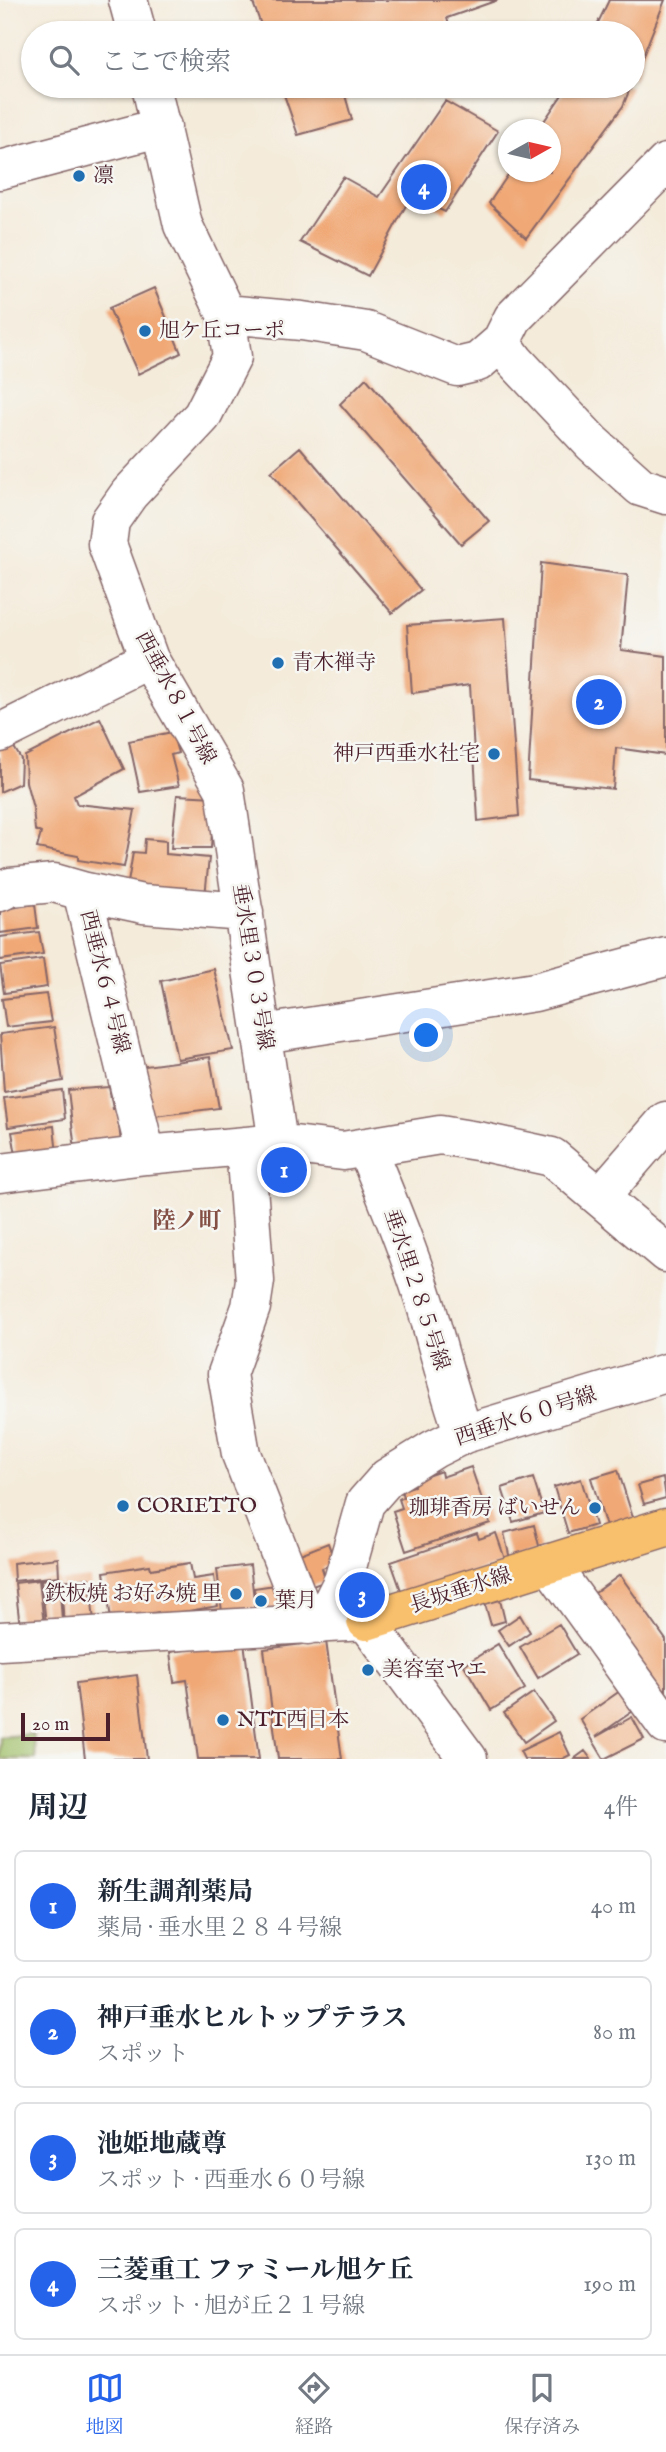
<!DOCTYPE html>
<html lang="ja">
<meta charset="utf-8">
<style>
:root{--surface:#fff;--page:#f2f2f3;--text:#1f2937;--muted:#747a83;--line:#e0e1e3;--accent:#2563eb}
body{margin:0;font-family:"IM FELL English","Noto Serif JP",serif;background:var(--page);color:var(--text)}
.compass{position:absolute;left:498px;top:119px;width:63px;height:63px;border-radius:50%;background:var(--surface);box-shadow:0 2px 5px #0004;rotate:82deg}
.scale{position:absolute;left:21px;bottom:18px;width:89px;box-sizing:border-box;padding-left:7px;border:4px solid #4a1f2b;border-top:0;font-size:19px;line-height:24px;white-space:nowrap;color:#4a1f2b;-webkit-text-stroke:5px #f6f6f2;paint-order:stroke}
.you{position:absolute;left:427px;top:1036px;width:24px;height:24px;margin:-18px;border:5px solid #fff;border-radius:50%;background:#1a73e8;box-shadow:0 0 0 10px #1a73e833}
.badge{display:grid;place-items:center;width:46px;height:46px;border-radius:50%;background:var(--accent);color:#fff;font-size:23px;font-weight:700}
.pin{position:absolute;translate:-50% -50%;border:4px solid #fff;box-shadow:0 2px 7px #0006}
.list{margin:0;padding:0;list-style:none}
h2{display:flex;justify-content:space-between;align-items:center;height:91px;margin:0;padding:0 28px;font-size:30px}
h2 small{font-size:23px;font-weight:400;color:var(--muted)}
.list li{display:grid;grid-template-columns:46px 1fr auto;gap:21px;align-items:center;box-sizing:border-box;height:112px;margin:0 14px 14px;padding:0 14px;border:2px solid var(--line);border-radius:10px}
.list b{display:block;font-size:26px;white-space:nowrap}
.list p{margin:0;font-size:23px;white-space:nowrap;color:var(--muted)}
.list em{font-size:23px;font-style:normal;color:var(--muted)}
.icon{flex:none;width:38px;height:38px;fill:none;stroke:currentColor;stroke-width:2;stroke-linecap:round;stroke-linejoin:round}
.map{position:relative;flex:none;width:666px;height:1759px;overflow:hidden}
.search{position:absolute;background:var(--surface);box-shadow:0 2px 5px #0004;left:21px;right:21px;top:21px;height:77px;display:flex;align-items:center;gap:18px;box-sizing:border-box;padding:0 24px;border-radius:38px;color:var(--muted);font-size:26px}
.sheet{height:595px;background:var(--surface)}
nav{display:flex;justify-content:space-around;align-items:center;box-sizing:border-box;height:98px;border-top:2px solid var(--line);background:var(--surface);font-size:19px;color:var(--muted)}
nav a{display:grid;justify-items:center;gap:4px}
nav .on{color:var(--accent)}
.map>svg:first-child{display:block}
.green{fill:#9fbf67;stroke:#746f49;stroke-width:2}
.building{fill:#f0a876}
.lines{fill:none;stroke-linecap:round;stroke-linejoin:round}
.minor-casing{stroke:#866668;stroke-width:41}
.major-casing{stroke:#866668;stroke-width:41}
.minor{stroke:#fff;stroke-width:38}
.major{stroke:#f8bf6c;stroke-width:38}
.poi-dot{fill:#1f6fb2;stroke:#f6f6f2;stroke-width:2.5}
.labels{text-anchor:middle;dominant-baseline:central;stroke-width:5;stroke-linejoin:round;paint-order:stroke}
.poi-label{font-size:21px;fill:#4a1f2b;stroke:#f6f6f2;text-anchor:start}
.street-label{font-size:21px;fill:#4a1f2b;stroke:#f6f6f2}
.neighbourhood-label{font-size:23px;font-weight:bold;fill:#844f45;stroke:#f6f6f2}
</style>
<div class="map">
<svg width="666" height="1759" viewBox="0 0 666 1759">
<rect width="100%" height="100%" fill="#f6f6f2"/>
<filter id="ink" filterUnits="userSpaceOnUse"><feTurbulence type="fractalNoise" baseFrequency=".0143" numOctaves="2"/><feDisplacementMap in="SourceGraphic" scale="14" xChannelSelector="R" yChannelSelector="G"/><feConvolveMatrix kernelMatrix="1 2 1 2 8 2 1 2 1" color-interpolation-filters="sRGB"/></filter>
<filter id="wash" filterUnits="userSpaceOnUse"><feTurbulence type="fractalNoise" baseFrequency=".00686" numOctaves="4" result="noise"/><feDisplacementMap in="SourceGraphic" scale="28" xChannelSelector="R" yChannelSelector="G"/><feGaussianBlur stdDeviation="1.57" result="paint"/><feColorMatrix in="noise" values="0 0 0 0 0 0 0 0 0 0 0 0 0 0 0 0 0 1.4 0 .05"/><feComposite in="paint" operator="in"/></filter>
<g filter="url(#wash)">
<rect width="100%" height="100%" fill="#f4ebda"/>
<!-- green -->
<path class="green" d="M33 1734 36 1759H0V1737Z"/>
<g id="blocks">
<!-- building -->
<path class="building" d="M252 0H498L447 18 451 33H264Z
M609 0H665L633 81V33H593Z
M281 86H348L343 88 352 120 298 135Z
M568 86H631L623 106 526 238 489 203 510 172H550V130H538Z
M445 101 498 131 445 212 411 196 368 276 300 242 343 177 379 197Z
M154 288 181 353 138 374 109 308Z
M366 378 489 521 461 544 340 404Z
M300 447 421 590 392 613 271 472Z
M541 563 628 575 621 650 666 656V755L616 748 613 789 528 780Z
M505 618 519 816 478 821 470 685 412 693 407 625Z
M100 718 124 769 74 796 77 804 135 810 124 867 78 860V856L37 848 41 833 35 830 33 808 26 782 25 756Z
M172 732 178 753 171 755 179 786 140 792 129 741Z
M9 739 21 759 20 783 0 792V744Z
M177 795 214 797 211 848H171Z
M145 839 166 841V854L209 858 205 896 127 889 133 852 144 853Z
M35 904 38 928 0 933V910Z
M39 932 43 954 0 960V937Z
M43 959 47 987 4 993 0 965Z
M214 969 233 1050 177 1059 161 981Z
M46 994 51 1022 6 1027 2 999Z
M54 1027 63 1081 4 1092 0 1034Z
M210 1057 219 1108 147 1117 138 1067Z
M109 1087 113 1109H117L121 1143 75 1150 68 1090Z
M62 1090 65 1119 8 1127 4 1098Z
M54 1126 57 1155 17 1161 12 1132Z
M471 1467 490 1523 406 1551 393 1511 402 1508 399 1499 403 1497 401 1490 414 1486 413 1481 441 1471 442 1477Z
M618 1470 634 1521 607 1530 591 1478Z
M533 1478 544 1513 513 1522 502 1488Z
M663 1478 666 1498 644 1504 638 1485Z
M581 1479 595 1525 568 1533 554 1487Z
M534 1525 540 1550 510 1559 504 1533Z
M477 1533 479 1539 496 1533 506 1562 403 1596 391 1562Z
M328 1543 335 1563 322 1568 326 1581 302 1590 290 1558Z
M58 1558 59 1576 14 1581 13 1563Z
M190 1563 193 1579 214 1576 218 1606 159 1616 158 1612 111 1619 104 1572 150 1565 151 1569Z
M250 1565 255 1608 222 1612 217 1569Z
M620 1575 666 1640V1702L591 1596Z
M359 1577 376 1601 356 1612 343 1593Z
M59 1578 62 1621 46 1623 41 1580Z
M90 1578 94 1623 64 1625 61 1581Z
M39 1580 44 1625 20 1627 15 1583Z
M282 1584 285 1607 257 1611 254 1588Z
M500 1600 505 1621 491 1625 485 1604Z
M520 1615 530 1632 509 1646 498 1630Z
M559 1624 577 1654 538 1678 520 1647Z
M326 1641 342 1759H278L264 1649Z
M244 1642 259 1759H198L187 1680 174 1682 170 1652Z
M498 1644 525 1689 491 1710 464 1665Z
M137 1675 147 1759H85L76 1683Z
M620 1691 633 1711 596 1737 632 1717 644 1739 604 1759 580 1719Z
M534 1692 554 1721 524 1742 504 1713Z
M559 1732 570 1755 562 1759H524L520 1751Z
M585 1751 591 1759H574Z"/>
</g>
</g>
<g filter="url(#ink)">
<use href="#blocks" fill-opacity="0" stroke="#866668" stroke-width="2"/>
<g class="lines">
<!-- minor casing -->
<g class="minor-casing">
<path id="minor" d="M128 0 137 33
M151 86 183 225 226 314 232 357 202 416 129 494 110 521 107 544 149 659 225 790 278 1143
M666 163 513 318 501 342 515 361 592 443 641 487 666 495
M0 170 162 127
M226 314 302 321 366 331 457 367 478 362 501 342
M0 733 149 659
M82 891 143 904 244 912
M0 892 10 887 54 883 82 891 146 1155
M263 1034 535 992 666 957
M245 1146 255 1281 251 1307 227 1374 241 1454 308 1625
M366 1147C388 1201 410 1254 427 1309 439 1351 449 1393 464 1434
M0 1173 146 1155 278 1143 343 1151 440 1135 483 1142 552 1157 666 1253
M601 1196 666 1121
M549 1563 666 1725
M321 1624 343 1581 365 1503 387 1478 434 1449 464 1434 666 1373
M0 1641 366 1621 468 1759"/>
</g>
<!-- major casing -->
<g class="major-casing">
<path id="major" d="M366 1621 666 1527"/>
</g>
<!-- minor -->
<use href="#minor" class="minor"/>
<!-- major -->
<use href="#major" class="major"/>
</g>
</g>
<!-- markers -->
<g class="poi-dot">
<circle cx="79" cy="176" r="7"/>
<circle cx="145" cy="331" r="7"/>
<circle cx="278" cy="663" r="7"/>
<circle cx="494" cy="754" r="7"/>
<circle cx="123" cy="1506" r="7"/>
<circle cx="595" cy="1508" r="7"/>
<circle cx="236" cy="1594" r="7"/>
<circle cx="261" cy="1601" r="7"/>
<circle cx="368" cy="1670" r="7"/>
<circle cx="223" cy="1720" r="7"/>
</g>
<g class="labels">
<!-- poi labels -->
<g class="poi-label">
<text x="93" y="176">凛</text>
<text x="159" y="331">旭ケ丘コーポ</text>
<text x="292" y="663">青木禅寺</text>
<text x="480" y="754" text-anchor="end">神戸西垂水社宅</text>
<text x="137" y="1506">CORIETTO</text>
<text x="581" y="1508" text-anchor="end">珈琲香房 ばいせん</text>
<text x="222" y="1594" text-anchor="end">鉄板焼 お好み焼 里</text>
<text x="275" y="1601">葉月</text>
<text x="382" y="1670">美容室ヤエ</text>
<text x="237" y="1720">NTT西日本</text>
</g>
<!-- street labels -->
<g class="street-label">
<text transform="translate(175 698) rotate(62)">西垂水８１号線</text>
<text transform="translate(252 967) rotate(81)">垂水里３０３号線</text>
<text transform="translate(104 982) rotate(76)">西垂水６４号線</text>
<text transform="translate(416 1290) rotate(72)">垂水里２８５号線</text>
<text transform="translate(526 1417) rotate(-18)">西垂水６０号線</text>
<text transform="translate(461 1591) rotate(-18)">長坂垂水線</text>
</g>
<!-- neighbourhood labels -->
<g class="neighbourhood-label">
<text x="187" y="1221">陸ノ町</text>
</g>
</g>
</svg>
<svg class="compass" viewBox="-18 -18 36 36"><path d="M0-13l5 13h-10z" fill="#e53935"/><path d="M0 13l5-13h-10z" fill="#747a83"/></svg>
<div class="scale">20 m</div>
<div class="you"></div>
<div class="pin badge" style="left:284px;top:1170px">1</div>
<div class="pin badge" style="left:599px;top:702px">2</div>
<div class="pin badge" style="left:362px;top:1595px">3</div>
<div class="pin badge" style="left:424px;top:187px">4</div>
<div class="search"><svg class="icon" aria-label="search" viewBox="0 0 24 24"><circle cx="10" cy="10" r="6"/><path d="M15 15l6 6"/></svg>ここで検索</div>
</div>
<section class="sheet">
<h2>周辺<small>4件</small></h2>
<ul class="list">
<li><span class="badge">1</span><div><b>新生調剤薬局</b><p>薬局 · 垂水里２８４号線</p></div><em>40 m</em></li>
<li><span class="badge">2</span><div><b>神戸垂水ヒルトップテラス</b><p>スポット</p></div><em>80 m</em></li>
<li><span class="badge">3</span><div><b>池姫地蔵尊</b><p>スポット · 西垂水６０号線</p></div><em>130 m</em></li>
<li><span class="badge">4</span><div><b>三菱重工 ファミール旭ケ丘</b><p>スポット · 旭が丘２１号線</p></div><em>190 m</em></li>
</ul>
</section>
<nav>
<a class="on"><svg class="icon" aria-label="map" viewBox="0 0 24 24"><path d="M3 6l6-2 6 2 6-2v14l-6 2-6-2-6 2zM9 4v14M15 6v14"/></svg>地図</a>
<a><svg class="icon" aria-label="directions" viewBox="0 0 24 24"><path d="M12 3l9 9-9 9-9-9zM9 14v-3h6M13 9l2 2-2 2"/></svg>経路</a>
<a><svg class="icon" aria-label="saved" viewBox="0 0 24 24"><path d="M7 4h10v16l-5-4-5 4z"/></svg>保存済み</a>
</nav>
